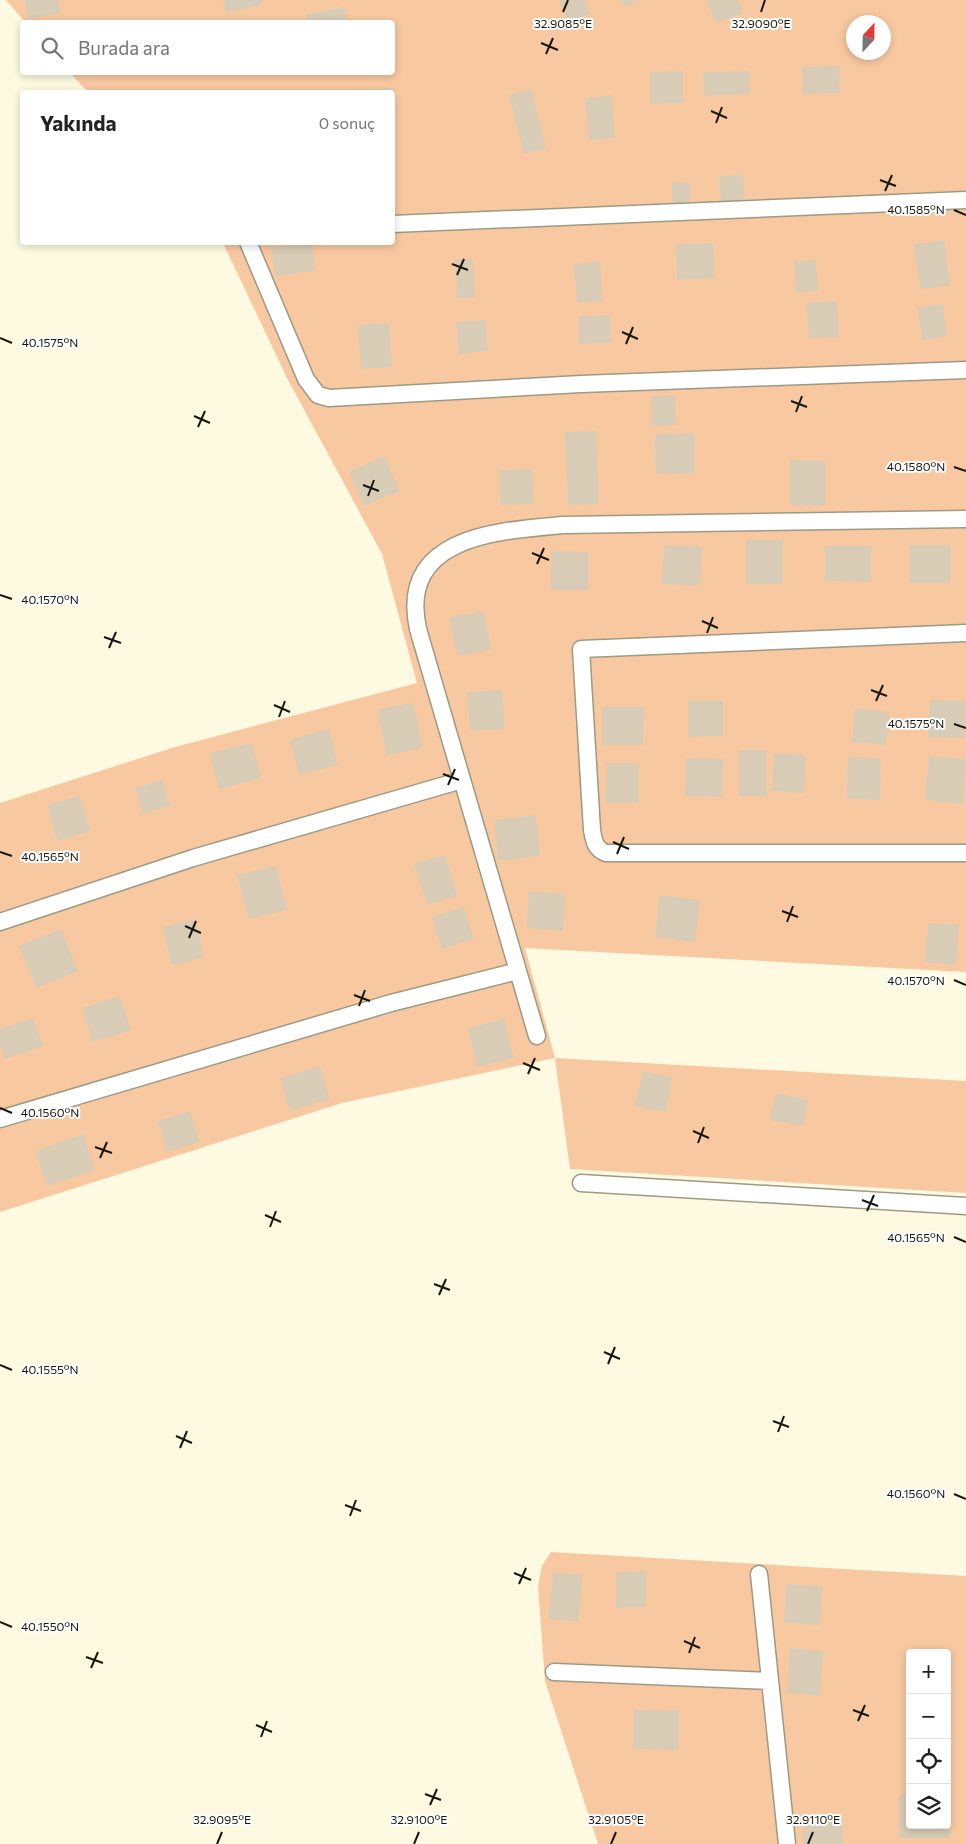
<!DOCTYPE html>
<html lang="tr">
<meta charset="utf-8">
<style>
:root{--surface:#fff;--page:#f2f2f2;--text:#222;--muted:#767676;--line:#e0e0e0}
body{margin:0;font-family:Commissioner,sans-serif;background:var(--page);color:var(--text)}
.controls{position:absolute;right:15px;bottom:15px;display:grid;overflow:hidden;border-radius:5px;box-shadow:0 2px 8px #0003}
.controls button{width:45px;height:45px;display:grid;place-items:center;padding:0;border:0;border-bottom:1px solid var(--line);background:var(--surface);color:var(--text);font:25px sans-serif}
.compass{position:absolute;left:846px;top:15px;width:45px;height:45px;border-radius:50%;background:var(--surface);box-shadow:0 2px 8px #0003;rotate:22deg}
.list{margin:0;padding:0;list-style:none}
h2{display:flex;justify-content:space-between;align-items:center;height:65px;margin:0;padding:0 20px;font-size:21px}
h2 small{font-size:16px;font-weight:400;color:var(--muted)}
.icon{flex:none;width:28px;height:28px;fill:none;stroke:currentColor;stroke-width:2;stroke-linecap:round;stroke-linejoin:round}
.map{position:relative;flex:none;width:966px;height:1844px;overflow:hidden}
.search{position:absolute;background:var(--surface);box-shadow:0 2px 8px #0003;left:20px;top:20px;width:375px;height:55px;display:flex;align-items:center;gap:12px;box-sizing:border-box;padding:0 18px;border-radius:5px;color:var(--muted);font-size:19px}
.panel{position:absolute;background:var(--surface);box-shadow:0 2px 8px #0003;left:20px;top:90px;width:375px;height:155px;border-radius:5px}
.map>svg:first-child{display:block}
.green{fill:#f8c9a1;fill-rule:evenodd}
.building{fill:#d9ccb6}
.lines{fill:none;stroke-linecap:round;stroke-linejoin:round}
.service-casing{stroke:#9d9a83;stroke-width:19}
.service{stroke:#fff;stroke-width:16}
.ticks{fill:none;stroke:#18170f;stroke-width:2}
.ticks-label{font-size:12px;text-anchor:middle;fill:#18170f;stroke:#fff;stroke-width:4;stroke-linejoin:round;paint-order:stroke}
</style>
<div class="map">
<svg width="966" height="1844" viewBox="0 0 966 1844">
<rect width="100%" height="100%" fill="#fdfae1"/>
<!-- green -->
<path class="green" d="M6 0H966V972L525 948 555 1058 966 1081V1193L570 1169 555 1058 342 1103 0 1212V803L175 747 417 683 382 554 287 378 223 243 392 242V92H88L70 73 392 72V22H25ZM854 22H884V52H854Z
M551 1552 966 1576V1844H598L545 1681 538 1586 542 1566ZM910 1653H947V1825H910Z"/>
<!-- building -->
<path class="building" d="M25 0H58L61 13 28 19Z
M223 0H261L262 5 226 13Z
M559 0H585L590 14 568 23Z
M621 0H639L625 7Z
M706 0H738L743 13 716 23Z
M344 7 347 22H307L306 14Z
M839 66 840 93 803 94 802 67Z
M683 71V103L650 104V72Z
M749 71V94L704 96 703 72Z
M391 88 392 92H361L360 90Z
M531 89 546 148 524 154 509 95Z
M612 95 615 138 589 140 585 98Z
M743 175 745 204 721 206 719 176Z
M672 182 690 183V209H672Z
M944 240 950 286 920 289 914 244Z
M312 243 315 271 275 276 271 248Z
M713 243 714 278 677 280 676 244Z
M455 259H473L475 298H457Z
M816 260 818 291 796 293 794 261Z
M600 262 602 301 577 303 574 264Z
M837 301 839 337 809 338 806 303Z
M943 304 947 336 922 340 918 307Z
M610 315 611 343 579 344 578 316Z
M485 320 488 351 459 354 456 322Z
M389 323 392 367 361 369 358 325Z
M675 395 676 425 652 426 651 396Z
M596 431 599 504 568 505 565 432Z
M694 433 695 473 656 474 655 434Z
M384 456 400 491 364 506 349 472Z
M790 460 825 461V506L790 505Z
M532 469 534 504 501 505 499 470Z
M746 540H783V584H746Z
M664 545 702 547 700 586 662 584Z
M910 545H951V583H910Z
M825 546H871V582L825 581Z
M551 551 588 552V590H551Z
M484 611 491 650 457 656 449 617Z
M502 690 505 729 470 731 467 692Z
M930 700 966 701 965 738 928 737Z
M688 701H723V736L688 737Z
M414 703 422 749 386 755 378 709Z
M602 707H644L643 745H602Z
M855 708 890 712 886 745 852 742Z
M329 729 338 765 299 775 290 739Z
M252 743 261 778 219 789 209 753Z
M739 750H766L767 796H739Z
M774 753 806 755 804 793 772 791Z
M929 756 966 759 963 804 925 800Z
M848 757 881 758 880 800 847 799Z
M686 758 723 759 722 797 685 796Z
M606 763H639V803H606Z
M162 780 170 806 143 814 135 788Z
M80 796 90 831 57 841 47 805Z
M536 815 540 856 498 861 494 820Z
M445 855 457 896 427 905 414 864Z
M276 866 287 910 249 919 237 875Z
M529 891 565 894 563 931 527 928Z
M659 895 700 900 695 942 655 937Z
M464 907 474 939 442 949 432 917Z
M195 919 204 958 171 965 163 927Z
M928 923 959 925 956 965 925 962Z
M61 929 78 971 36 988 19 946Z
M120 996 131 1030 93 1042 82 1008Z
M33 1018 43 1046 5 1059 0 1045V1029Z
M504 1019 514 1058 477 1067 468 1028Z
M320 1066 330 1099 290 1111 280 1078Z
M643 1071 672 1078 665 1112 635 1106Z
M776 1093 808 1100 803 1126 770 1120Z
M190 1111 200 1142 167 1152 158 1121Z
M83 1134 95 1170 47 1186 35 1151Z
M646 1571V1607L616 1608V1572Z
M553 1572 583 1575 578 1622 548 1619Z
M786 1584 822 1586 820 1625 784 1623Z
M790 1648 823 1651 820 1696 787 1693Z
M634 1710 679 1711 678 1750 633 1749Z
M899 1794H910V1825H947V1794H950V1838H899Z
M842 1816 843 1844H803V1817Z"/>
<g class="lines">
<!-- service casing -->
<g class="service-casing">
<path id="service" d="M392 224 966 200
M248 242 306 379 318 395 329 398 581 384 966 370
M966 633 581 649 592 830C594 841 595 849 606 853H966
M0 922 193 858 462 780
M537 1036 418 629C398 536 497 531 563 525L966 519
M0 1119 391 1003 518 971
M581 1183 966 1206
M759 1574 787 1844
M554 1672 770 1681"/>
</g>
<!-- service -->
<use href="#service" class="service"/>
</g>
<!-- ticks -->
<path class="ticks" d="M563 12 568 0M761 12 765 0M541 43 558 50M546 54 553 38M711 111 727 118M716 123 722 107M880 180 896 186M885 191 892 175M954 210 966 215M452 264 468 270M457 275 464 259M622 332 638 339M0 338 12 343M626 344 633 327M791 401 807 407M796 412 802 396M194 416 210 423M198 427 205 411M954 467 966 471M363 485 379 491M368 496 374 480M532 553 549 560M537 564 544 548M0 595 12 599M702 621 718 628M707 633 713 617M104 637 121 643M109 648 116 632M871 690 887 696M876 701 883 685M274 705 290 712M279 717 285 701M954 724 966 728M443 774 459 780M448 785 455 769M613 842 629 849M0 852 12 856M617 854 624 837M782 911 798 917M787 922 793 906M185 926 201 933M189 938 196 921M954 980 966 985M354 995 370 1001M359 1006 365 990M523 1063 540 1070M528 1074 535 1058M0 1108 12 1113M693 1131 709 1138M698 1143 704 1127M95 1147 112 1153M100 1158 107 1142M862 1200 878 1206M867 1211 874 1195M265 1215 281 1222M270 1227 276 1211M954 1237 966 1242M434 1284 450 1290M439 1295 446 1279M604 1352 620 1359M608 1364 615 1347M0 1365 12 1370M773 1421 789 1427M778 1432 784 1416M176 1436 192 1443M180 1448 187 1431M954 1494 966 1499M345 1505 361 1511M350 1516 356 1500M514 1573 531 1580M519 1584 526 1568M0 1622 12 1627M684 1641 700 1648M689 1653 695 1637M86 1657 103 1663M91 1668 98 1652M853 1710 869 1716M858 1721 865 1705M256 1725 272 1732M261 1737 267 1721M425 1794 441 1800M430 1805 437 1789M217 1844 222 1832M414 1844 419 1832M611 1844 616 1832M808 1844 813 1832"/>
<g class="ticks-label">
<text x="563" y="28">32.9085°E</text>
<text x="761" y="28">32.9090°E</text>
<text x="916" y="214">40.1585°N</text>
<text x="50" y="347">40.1575°N</text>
<text x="916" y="471">40.1580°N</text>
<text x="50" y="604">40.1570°N</text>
<text x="916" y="728">40.1575°N</text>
<text x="50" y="861">40.1565°N</text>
<text x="916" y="985">40.1570°N</text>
<text x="50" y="1117">40.1560°N</text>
<text x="916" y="1242">40.1565°N</text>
<text x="50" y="1374">40.1555°N</text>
<text x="916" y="1498">40.1560°N</text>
<text x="50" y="1631">40.1550°N</text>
<text x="222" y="1824">32.9095°E</text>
<text x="419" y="1824">32.9100°E</text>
<text x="616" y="1824">32.9105°E</text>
<text x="813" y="1824">32.9110°E</text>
</g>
</svg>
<div class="controls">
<button>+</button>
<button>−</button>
<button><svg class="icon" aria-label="locate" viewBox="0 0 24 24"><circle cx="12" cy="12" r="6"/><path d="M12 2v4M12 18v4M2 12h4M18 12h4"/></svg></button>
<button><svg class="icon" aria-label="layers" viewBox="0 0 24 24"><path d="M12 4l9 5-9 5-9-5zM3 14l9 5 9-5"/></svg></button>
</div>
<svg class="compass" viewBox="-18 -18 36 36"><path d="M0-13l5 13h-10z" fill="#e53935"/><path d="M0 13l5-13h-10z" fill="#767676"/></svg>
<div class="search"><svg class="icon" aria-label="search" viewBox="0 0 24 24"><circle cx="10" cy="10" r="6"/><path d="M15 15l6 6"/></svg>Burada ara</div>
<section class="panel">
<h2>Yakında<small>0 sonuç</small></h2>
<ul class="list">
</ul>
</section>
</div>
